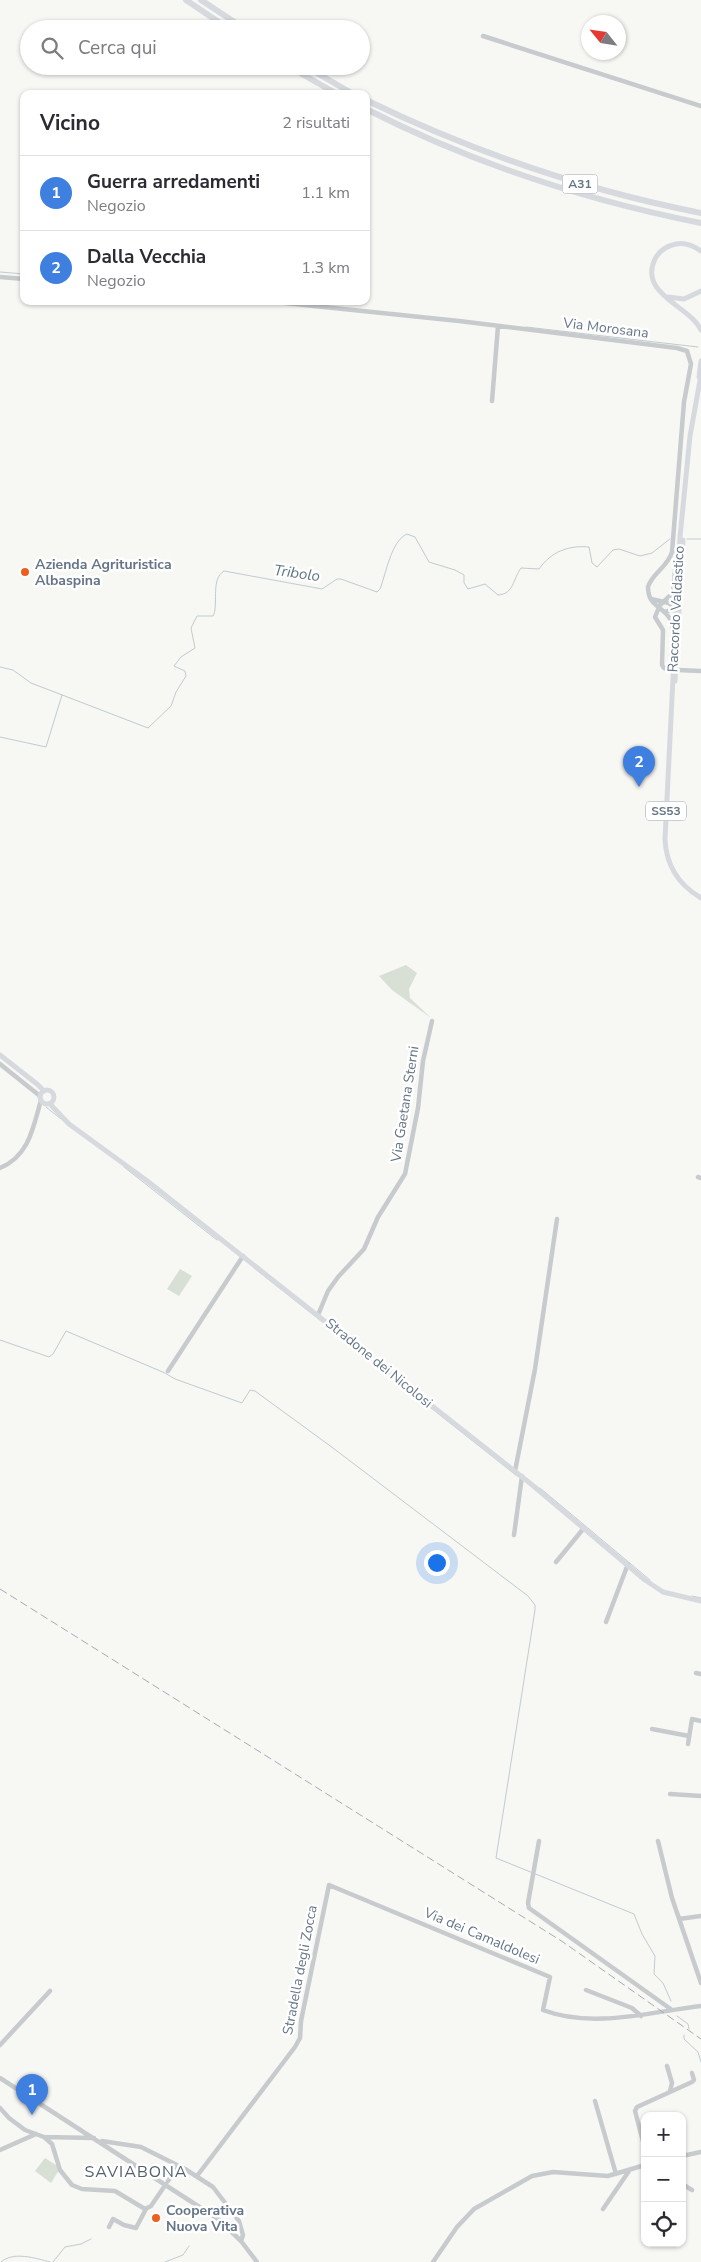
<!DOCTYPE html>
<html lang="it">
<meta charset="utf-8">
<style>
:root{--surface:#fff;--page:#f2f2f3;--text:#2b2b33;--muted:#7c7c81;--line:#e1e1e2;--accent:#ec5f1f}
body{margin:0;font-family:"Nunito Sans",sans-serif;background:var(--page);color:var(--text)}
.controls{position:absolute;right:15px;bottom:15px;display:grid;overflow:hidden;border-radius:10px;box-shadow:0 1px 4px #0004}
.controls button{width:45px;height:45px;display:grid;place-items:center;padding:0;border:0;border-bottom:1px solid var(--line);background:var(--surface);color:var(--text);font:25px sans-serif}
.compass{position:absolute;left:581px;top:15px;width:45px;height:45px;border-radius:50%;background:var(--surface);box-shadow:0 1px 4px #0004;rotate:300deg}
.you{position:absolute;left:436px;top:1562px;width:18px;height:18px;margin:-12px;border:4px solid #fff;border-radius:50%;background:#1a73e8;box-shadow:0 0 0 8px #1a73e833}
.badge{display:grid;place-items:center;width:32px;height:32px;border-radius:50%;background:var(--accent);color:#fff;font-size:16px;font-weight:700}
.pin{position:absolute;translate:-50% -41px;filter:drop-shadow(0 1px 2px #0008)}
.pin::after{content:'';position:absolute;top:26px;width:18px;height:15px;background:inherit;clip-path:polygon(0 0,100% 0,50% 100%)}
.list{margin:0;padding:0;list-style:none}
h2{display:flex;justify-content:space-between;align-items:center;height:65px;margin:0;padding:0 20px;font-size:21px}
h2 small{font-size:16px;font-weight:400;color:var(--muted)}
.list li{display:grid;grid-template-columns:32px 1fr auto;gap:15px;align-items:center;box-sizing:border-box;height:75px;padding:0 20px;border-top:1px solid var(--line)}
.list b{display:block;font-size:19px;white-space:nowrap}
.list p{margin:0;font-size:16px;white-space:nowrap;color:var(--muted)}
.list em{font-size:16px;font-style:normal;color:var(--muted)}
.icon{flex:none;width:28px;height:28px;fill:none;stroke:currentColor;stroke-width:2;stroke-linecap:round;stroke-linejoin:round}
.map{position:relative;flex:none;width:701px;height:2262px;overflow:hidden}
.search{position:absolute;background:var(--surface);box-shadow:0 1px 4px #0004;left:20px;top:20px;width:350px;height:55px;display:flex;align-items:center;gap:12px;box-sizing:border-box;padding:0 18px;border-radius:28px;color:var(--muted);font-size:19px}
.panel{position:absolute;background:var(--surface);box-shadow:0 1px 4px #0004;left:20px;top:90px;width:350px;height:215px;border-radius:10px}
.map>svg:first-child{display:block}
.green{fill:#d8e0d5}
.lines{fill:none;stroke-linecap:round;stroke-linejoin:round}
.stream{stroke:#c1cbd0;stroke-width:1}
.minor{stroke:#c7cbce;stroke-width:4.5}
.major{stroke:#d6dadf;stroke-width:5}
.highway{stroke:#d6dadf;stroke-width:6}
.rail{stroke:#a7acb3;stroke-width:1;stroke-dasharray:8 4;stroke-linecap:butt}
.poi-dot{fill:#ec5f1f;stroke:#fff;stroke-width:2}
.labels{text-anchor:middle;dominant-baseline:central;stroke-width:5;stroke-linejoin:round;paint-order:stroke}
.shield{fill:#fff;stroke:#939eab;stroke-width:1}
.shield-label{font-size:12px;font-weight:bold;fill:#657587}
.street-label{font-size:14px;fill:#657587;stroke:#fff}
.poi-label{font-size:14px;font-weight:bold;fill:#657587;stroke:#fff;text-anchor:start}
.water-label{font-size:15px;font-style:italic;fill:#607783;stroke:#fff}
.quarter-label{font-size:16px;letter-spacing:1px;fill:#535f6b;stroke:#fff}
</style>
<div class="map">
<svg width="701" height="2262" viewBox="0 0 701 2262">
<rect width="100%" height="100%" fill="#f7f7f4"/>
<!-- green -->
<path class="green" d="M406 965 417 973 409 989 410 998 431 1018 392 990 379 976Z
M180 1269 192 1276 179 1296 167 1289Z
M45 2158 59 2167V2170L51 2183 35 2171Z"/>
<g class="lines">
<!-- stream -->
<path class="stream" d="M0 272 24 274
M526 327 698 347
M687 539H701
M0 667 13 670 31 683 148 728 171 706 176 692 186 676 185 671 174 666 181 657 195 648 191 628 197 616H213L214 614C218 601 211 579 224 571L322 589 337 579H341L377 592 380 589C386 574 391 541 407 534L415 537 429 562 455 570 464 575V583L468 589 485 584 498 595C514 594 513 579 521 568L539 569C551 552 568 545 589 547L592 563 597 567 613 550 619 549 640 556 652 553 670 539
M0 737 46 747 62 695
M46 1107 61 1119
M124 1167 217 1240
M254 1268 517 1476
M0 1340 49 1357 53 1354 66 1331 165 1373 175 1379 242 1403 250 1390 255 1391 333 1448 528 1596 535 1605V1610L496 1858 634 1914 642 1934 655 1956 654 1974 663 1983 671 2001
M540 1488 650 1580
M692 1596 701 1598
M677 2016 688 2024 689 2029
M684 2035V2039L698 2052 701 2062
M1 2262C13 2251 35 2258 50 2262
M53 2262 65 2247 81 2244 91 2239
M165 2262 183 2255 189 2246"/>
<!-- minor -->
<path class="minor" d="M483 36 701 106
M0 277 24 279
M266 301 459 321 677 348 687 351 691 364 684 402 672 552C668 567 652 573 648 587 648 608 665 606 671 621 675 629 671 649 672 660
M492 401 498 326
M651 599 669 603 677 610
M664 612 673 610 677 605
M669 670 664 668 662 665 663 630 655 617 660 605 673 593 677 549
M678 670 701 671
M0 1064 40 1096
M0 1168C29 1156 33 1128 41 1100
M698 1177 701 1178
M318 1315 328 1291 338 1277 364 1249 378 1217 405 1174 418 1108 423 1061 432 1021
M168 1371 243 1256
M515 1471 535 1369 557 1219
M514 1535 522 1476
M556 1562 584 1528
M606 1622 628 1564
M696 1673 701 1674
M652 1729 689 1736
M688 1744 692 1719 701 1721
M670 1794 701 1796
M539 1841 528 1903 529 1908 672 2010
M658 1841 672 1898 701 1983
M679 1919 701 1916
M586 1990 632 2008 641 2016
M0 2045 50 1991
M667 2066 672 2083 670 2091
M0 2078 218 2219 241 2241 257 2262
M595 2101 616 2174
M0 2108 9 2118 25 2130 44 2137 52 2144 60 2170 72 2185 82 2189 115 2191 145 2209 151 2206 166 2184
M44 2137 94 2138
M102 2141 141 2147 185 2169 213 2187 239 2221 243 2235 241 2241
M645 2149 635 2111 637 2107 692 2082 694 2080 692 2073
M0 2150 36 2134
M682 2156 701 2152
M197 2176 295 2047 300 2038 301 2021 329 1885 550 1977 543 2010C593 2029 650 2012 701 2006
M168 2181 179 2166
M682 2184 692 2190
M603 2209 629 2171
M109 2227 113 2219 124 2225 136 2228 146 2209
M433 2262 457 2227 474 2209 532 2176 553 2172 608 2176 645 2165"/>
<!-- major -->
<path class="major" d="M701 251C694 246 685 242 676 244 667 246 659 251 655 259 638 294 690 306 701 330
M668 297 684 299 701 291
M701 375 690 436 680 537 665 839C666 865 679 885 701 898
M699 377 701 361
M675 681 683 540
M0 1055 37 1084 44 1091
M40 1097a7 7 0 1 1 14 0a7 7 0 1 1-14 0Z
M50 1104 69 1124 146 1180 531 1484 645 1580 663 1592 701 1601"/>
<!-- highway -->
<path class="highway" d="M186 0 229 29
M201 0 245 29
M288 66 337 94
M305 66 353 94
M366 100C473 152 584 190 701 213
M366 109C472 163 585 200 701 223"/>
<!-- rail -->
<path class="rail" d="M0 1589 563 1942 701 2039"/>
</g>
<!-- markers -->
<g class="poi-dot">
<circle cx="25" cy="572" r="5"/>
<circle cx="156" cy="2218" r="5"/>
</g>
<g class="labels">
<!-- shield labels -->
<g class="shield">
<rect x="562.5" y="174.5" width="35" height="19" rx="4"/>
<rect x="646" y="801.5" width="40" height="19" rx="4"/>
</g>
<g class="shield-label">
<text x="580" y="184">A31</text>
<text x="666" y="811">SS53</text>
</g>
<!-- street labels -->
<g class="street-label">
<text transform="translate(606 328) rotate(7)">Via Morosana</text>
<text transform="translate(676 609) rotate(-87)">Raccordo Valdastico</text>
<text transform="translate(405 1104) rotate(-81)">Via Gaetana Sterni</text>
<text transform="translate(379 1363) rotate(39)">Stradone dei Nicolosi</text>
<text transform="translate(482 1936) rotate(23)">Via dei Camaldolesi</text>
<text transform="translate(300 1970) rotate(-79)">Stradella degli Zocca</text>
</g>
<!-- poi labels -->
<g class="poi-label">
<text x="35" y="564">Azienda Agrituristica<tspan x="35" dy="16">Albaspina</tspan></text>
<text x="166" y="2210">Cooperativa<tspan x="166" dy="16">Nuova Vita</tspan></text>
</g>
<!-- water labels -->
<g class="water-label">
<text transform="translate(297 573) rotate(8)">Tribolo</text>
</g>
<!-- quarter labels -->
<g class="quarter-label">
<text x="136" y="2172">SAVIABONA</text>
</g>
</g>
</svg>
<div class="controls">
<button>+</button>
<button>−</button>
<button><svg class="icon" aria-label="locate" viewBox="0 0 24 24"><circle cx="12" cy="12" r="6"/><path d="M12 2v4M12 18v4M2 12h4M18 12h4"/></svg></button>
</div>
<svg class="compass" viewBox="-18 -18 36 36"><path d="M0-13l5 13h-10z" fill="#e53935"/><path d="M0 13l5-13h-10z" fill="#7c7c81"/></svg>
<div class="you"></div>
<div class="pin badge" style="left:32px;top:2115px;background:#3f7fe0">1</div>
<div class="pin badge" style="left:639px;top:787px;background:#3f7fe0">2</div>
<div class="search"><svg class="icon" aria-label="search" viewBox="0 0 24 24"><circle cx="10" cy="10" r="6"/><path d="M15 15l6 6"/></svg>Cerca qui</div>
<section class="panel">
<h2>Vicino<small>2 risultati</small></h2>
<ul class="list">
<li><span class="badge" style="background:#3f7fe0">1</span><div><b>Guerra arredamenti</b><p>Negozio</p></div><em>1.1 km</em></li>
<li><span class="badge" style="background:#3f7fe0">2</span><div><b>Dalla Vecchia</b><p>Negozio</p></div><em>1.3 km</em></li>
</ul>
</section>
</div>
